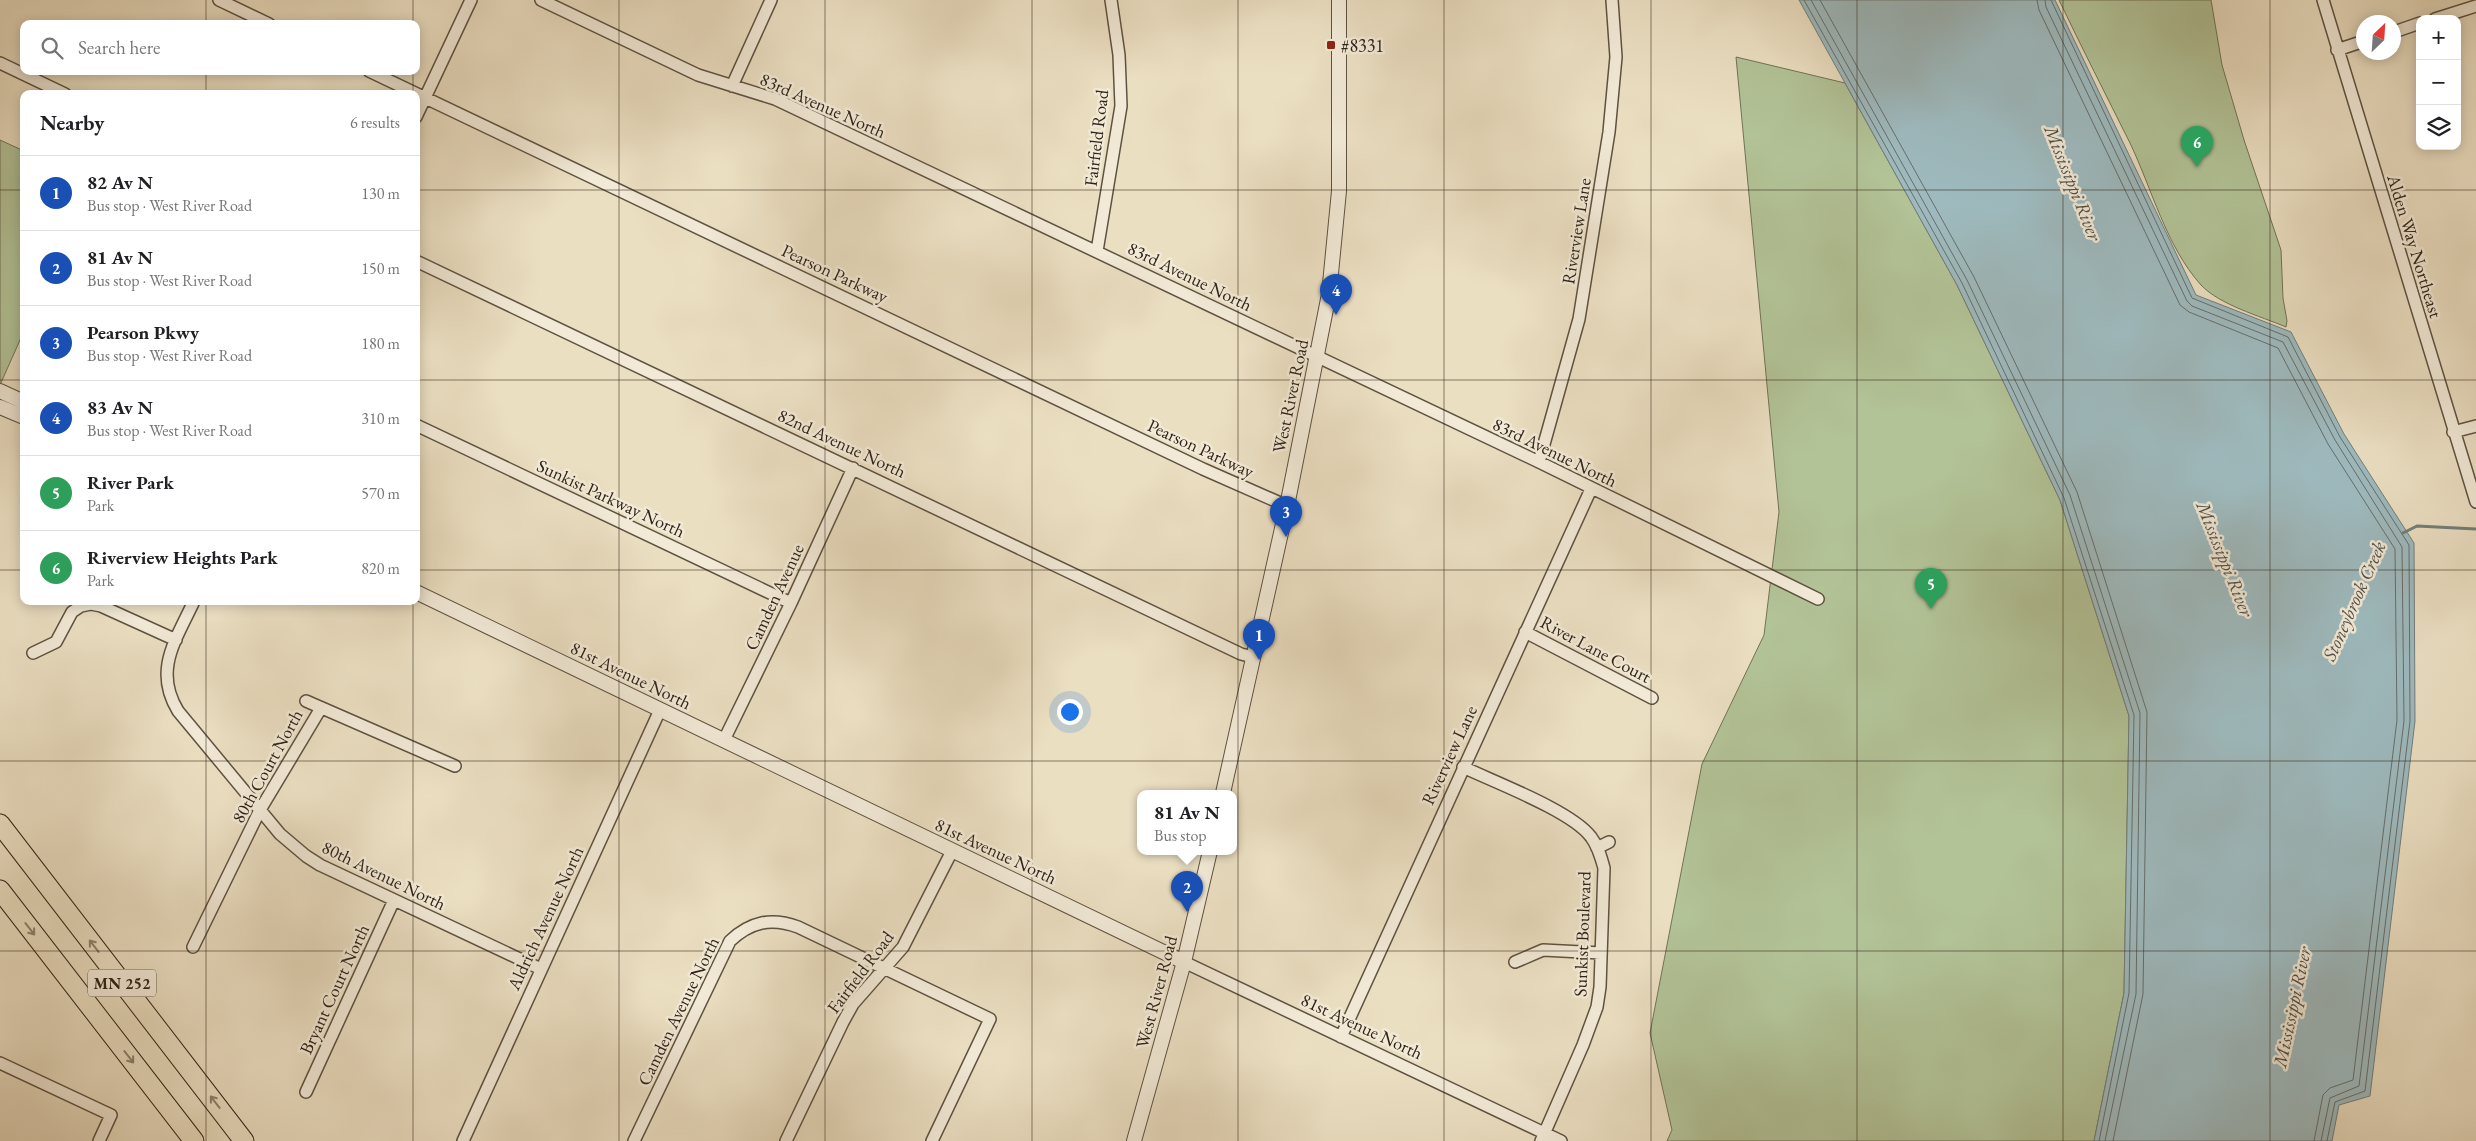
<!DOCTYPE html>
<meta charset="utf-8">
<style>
:root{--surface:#fff;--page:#f2f2f2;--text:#202124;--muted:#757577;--line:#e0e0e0;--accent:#db2777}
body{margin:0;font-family:"EB Garamond",serif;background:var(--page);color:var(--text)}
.controls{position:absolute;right:15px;top:15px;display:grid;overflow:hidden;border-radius:10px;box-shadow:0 2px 12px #0003}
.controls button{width:45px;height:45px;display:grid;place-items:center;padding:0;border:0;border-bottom:1px solid var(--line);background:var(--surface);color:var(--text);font:25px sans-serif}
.compass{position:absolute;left:2356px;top:15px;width:45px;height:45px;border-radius:50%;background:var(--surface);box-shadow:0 2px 12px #0003;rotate:25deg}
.you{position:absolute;left:1069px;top:711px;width:18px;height:18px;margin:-12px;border:4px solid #fff;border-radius:50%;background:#1a73e8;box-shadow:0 0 0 8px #1a73e833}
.badge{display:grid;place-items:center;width:32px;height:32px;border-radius:50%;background:var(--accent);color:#fff;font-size:16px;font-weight:700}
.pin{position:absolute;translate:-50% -41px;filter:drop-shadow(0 1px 2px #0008)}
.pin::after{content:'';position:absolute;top:26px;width:18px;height:15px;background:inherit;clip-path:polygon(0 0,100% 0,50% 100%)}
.popup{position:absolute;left:1137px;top:790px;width:100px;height:65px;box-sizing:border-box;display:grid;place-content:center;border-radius:10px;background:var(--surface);filter:drop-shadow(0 1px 4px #0005);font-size:16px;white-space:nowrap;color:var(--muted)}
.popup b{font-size:19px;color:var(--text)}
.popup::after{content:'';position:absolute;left:50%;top:100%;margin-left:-10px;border:10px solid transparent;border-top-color:var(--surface)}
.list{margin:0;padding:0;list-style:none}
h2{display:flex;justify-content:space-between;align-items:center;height:65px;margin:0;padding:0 20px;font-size:21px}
h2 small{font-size:16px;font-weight:400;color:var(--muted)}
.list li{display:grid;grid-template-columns:32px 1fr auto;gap:15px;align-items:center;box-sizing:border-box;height:75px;padding:0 20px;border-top:1px solid var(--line)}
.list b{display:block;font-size:19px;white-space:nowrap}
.list p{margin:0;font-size:16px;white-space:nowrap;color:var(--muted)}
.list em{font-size:16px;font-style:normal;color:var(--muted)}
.icon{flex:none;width:28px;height:28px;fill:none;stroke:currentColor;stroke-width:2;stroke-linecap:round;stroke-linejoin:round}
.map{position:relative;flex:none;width:2476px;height:1141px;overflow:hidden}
.search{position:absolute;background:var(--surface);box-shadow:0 2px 12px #0003;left:20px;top:20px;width:400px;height:55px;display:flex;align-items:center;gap:12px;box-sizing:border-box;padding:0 18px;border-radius:10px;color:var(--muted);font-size:19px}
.panel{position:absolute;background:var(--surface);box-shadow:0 2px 12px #0003;left:20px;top:90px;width:400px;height:515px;border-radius:10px}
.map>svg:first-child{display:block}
.green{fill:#b2c397;stroke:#707357}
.water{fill:#9ebabe;stroke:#727e7b}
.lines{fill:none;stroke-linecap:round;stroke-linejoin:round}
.shore{stroke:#666e6a;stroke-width:1}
.stream{stroke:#727e7b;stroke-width:3}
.minor-casing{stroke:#5e5242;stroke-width:14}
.tertiary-casing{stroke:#5e5242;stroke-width:16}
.trunk-casing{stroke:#2f2317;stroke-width:21}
.minor{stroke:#f2ead7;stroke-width:11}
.tertiary{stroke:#f2ead7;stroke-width:14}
.trunk{stroke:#ebdfc2;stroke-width:19}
.oneway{stroke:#8d816c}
.grid{fill:none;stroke:#2f2317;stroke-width:1;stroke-opacity:0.55}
.poi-dot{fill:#8f2418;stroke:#f2ead7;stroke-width:2}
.labels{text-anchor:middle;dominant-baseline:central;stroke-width:5;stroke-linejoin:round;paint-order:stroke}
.shield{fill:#f2ead7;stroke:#6a5f51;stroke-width:1}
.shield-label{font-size:16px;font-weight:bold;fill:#2f2317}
.poi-label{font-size:18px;fill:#2f2317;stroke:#f2ead7;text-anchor:start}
.street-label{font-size:18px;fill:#2f2317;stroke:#f2ead7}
.water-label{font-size:19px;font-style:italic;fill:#505049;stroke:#f2ead7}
</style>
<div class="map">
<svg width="2476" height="1141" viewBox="0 0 2476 1141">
<rect width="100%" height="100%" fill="#ebdfc2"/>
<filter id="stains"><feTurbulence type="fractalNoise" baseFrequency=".004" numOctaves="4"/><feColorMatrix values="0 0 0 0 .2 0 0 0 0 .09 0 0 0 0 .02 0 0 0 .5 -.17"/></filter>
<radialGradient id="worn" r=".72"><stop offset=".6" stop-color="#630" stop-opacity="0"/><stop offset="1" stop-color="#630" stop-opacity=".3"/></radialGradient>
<!-- green -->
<path class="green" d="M2059 0H2211L2222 65 2244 140 2281 250 2283 298 2287 321 2286 327C2260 316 2220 305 2201 285 2166 246 2152 189 2130 143 2106 95 2082 48 2059 0Z
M1736 57 1845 83 1957 285 2060 500 2129 716 2124 993 2094 1141H1667L1672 1130 1650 1033 1702 764 1764 635 1779 512Z
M0 140 24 151V331L0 385Z"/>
<!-- water -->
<path class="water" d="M1799 0H2055L2196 295 2291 332 2344 434 2414 543 2415 721 2370 1096 2339 1105 2332 1141H2094L2124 993 2129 716 2060 500 1957 285Z"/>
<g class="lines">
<!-- shore -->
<path class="shore" d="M1804 0 1962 283 2064 498 2134 715 2129 993 2099 1141
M1811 0 1967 280 2070 495 2140 713 2136 994 2105 1141
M1820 0 1974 277 2077 492 2147 712 2143 994 2113 1141
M2037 0 2039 10 2180 305 2189 312 2278 348 2328 444 2395 549 2397 720 2353 1080 2330 1088 2323 1095 2314 1141
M2045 0 2046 7 2187 301 2192 306 2283 342 2335 440 2402 547 2404 721 2359 1086 2330 1098 2321 1141
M2051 0 2192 298 2288 337 2340 437 2409 545 2410 721 2365 1091 2335 1102 2327 1141"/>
<!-- stream -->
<path class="stream" d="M2403 533 2417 526 2476 529"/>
<!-- minor casing -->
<g class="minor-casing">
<path id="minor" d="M219 0 269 24
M541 0 698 75 775 99 1539 462 1818 599
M2323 0 2476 502
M2435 19 2476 6
M2394 32 2420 23
M2337 50 2364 41
M0 63 65 94
M369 71 1203 469 1287 506
M732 86 771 0
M416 117 471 0
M1097 251 1121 106 1119 55 1111 0
M416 261 1241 654 1253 657
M416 425 791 603
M2453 432 2476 426
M1539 462 1579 319 1609 132 1616 57 1612 0
M194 601C176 640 153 670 178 711L280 834 306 856 320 865 541 969
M1525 632 1652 698
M33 653 56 642 72 612 81 606 91 604 101 606 176 640
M306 701 455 766
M724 740 791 603 853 468
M1463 767C1494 782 1572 811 1591 837 1598 846 1601 857 1604 868L1600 987 1597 1007 1583 1045 1541 1141
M1597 848 1609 842
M193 947 260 810 321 708
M1184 962 1561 1141
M1515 962 1543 950 1601 953
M1341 1037 1591 489
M0 1063 111 1115 99 1141
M306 1092 394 900
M463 1141 660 710
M634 1141 730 941C750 922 771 917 798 927L990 1019 932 1141
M786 1141 843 1022 853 1004 903 947 952 851"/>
</g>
<!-- tertiary casing -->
<g class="tertiary-casing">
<path id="tertiary" d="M0 391 24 402
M0 407 24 417
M416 592 1184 962
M1223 793 1287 506 1329 294 1339 191V0
M1134 1141 1184 962 1210 851"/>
</g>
<!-- trunk casing -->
<g class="trunk-casing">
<path id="trunk" d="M0 824 244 1141
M0 890 194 1141"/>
</g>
<!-- minor -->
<use href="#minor" class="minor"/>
<!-- tertiary -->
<use href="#tertiary" class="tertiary"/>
<!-- trunk -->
<use href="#trunk" class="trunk"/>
</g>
<!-- one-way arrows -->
<defs><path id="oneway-shaft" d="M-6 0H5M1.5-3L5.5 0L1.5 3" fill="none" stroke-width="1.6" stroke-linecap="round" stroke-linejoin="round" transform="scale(1.25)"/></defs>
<g class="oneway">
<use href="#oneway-shaft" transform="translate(30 929) rotate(52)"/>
<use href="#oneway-shaft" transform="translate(94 946) rotate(-128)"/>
<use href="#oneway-shaft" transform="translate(129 1057) rotate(52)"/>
<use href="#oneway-shaft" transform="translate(215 1102) rotate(-128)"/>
</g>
<!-- grid -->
<path class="grid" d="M206 0V24M413 0V24M619 0V1141M825 0V1141M1032 0V1141M1238 0V1141M1444 0V1141M1651 0V1141M1857 0V1141M2063 0V1141M2270 0V1141M206 71V94M413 71V94M0 190H24M416 190H2476M0 380H24M416 380H2476M0 570H24M416 570H2476M206 601V1141M413 601V1141M0 761H2476M0 951H2476"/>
<!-- markers -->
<rect class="poi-dot" x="1326" y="40" width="10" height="10" rx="2.5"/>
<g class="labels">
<!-- shield labels -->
<rect class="shield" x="88" y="969.5" width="68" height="27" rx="4"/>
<g class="shield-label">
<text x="122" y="983">MN 252</text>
</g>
<!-- poi labels -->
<g class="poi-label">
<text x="1341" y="45">#8331</text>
</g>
<!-- street labels -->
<g class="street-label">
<text transform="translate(823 105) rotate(24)">83rd Avenue North</text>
<text transform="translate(1096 138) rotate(-83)">Fairfield Road</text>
<text transform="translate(1576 231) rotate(-81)">Riverview Lane</text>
<text transform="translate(2415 246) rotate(73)">Alden Way Northeast</text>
<text transform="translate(835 273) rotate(25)">Pearson Parkway</text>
<text transform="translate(1190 276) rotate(26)">83rd Avenue North</text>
<text transform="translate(1290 396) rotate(-78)">West River Road</text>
<text transform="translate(842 443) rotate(25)">82nd Avenue North</text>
<text transform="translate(1201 448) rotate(25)">Pearson Parkway</text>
<text transform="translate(1555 452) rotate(26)">83rd Avenue North</text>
<text transform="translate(611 498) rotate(25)">Sunkist Parkway North</text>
<text transform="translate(774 597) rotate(-65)">Camden Avenue</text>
<text transform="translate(1596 649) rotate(28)">River Lane Court</text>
<text transform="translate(631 675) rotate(26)">81st Avenue North</text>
<text transform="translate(1449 755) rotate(-65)">Riverview Lane</text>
<text transform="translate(267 766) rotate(-61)">80th Court North</text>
<text transform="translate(996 851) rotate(25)">81st Avenue North</text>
<text transform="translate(384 875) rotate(26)">80th Avenue North</text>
<text transform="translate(545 918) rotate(-65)">Aldrich Avenue North</text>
<text transform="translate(1582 934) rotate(-88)">Sunkist Boulevard</text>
<text transform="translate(860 972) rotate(-53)">Fairfield Road</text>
<text transform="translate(334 989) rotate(-65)">Bryant Court North</text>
<text transform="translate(1156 992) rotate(-75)">West River Road</text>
<text transform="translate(678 1011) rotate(-64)">Camden Avenue North</text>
<text transform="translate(1362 1026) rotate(25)">81st Avenue North</text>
</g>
<!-- water labels -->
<g class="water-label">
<text transform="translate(2073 183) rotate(68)">Mississippi River</text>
<text transform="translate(2225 559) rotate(68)">Mississippi River</text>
<text transform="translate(2354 601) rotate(-66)">Stoneybrook Creek</text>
<text transform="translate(2292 1007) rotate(-78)">Mississippi River</text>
</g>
</g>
<rect width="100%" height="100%" filter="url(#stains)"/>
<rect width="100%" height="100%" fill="url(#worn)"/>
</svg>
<div class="controls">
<button>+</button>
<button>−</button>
<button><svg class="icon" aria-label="layers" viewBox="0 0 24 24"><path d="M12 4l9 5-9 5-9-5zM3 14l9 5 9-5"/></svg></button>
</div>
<svg class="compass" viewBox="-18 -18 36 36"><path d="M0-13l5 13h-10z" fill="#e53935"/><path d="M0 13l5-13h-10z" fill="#757577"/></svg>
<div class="you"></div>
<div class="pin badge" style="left:1259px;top:660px;background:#1a4fb4">1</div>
<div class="pin badge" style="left:1187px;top:912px;background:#1a4fb4">2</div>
<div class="popup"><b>81 Av N</b>Bus stop</div>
<div class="pin badge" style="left:1286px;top:537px;background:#1a4fb4">3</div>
<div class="pin badge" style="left:1336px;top:315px;background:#1a4fb4">4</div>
<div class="pin badge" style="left:1931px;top:609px;background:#2e9e5b">5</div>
<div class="pin badge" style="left:2197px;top:167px;background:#2e9e5b">6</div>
<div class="search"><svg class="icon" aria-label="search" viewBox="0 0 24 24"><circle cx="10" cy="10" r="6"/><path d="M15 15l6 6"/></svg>Search here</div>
<section class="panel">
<h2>Nearby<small>6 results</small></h2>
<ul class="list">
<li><span class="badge" style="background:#1a4fb4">1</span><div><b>82 Av N</b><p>Bus stop · West River Road</p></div><em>130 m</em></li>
<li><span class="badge" style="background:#1a4fb4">2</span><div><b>81 Av N</b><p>Bus stop · West River Road</p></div><em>150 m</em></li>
<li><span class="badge" style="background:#1a4fb4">3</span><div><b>Pearson Pkwy</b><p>Bus stop · West River Road</p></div><em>180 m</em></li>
<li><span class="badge" style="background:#1a4fb4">4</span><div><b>83 Av N</b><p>Bus stop · West River Road</p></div><em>310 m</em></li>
<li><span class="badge" style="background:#2e9e5b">5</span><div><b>River Park</b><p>Park</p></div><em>570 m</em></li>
<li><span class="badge" style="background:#2e9e5b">6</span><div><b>Riverview Heights Park</b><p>Park</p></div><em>820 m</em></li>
</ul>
</section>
</div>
